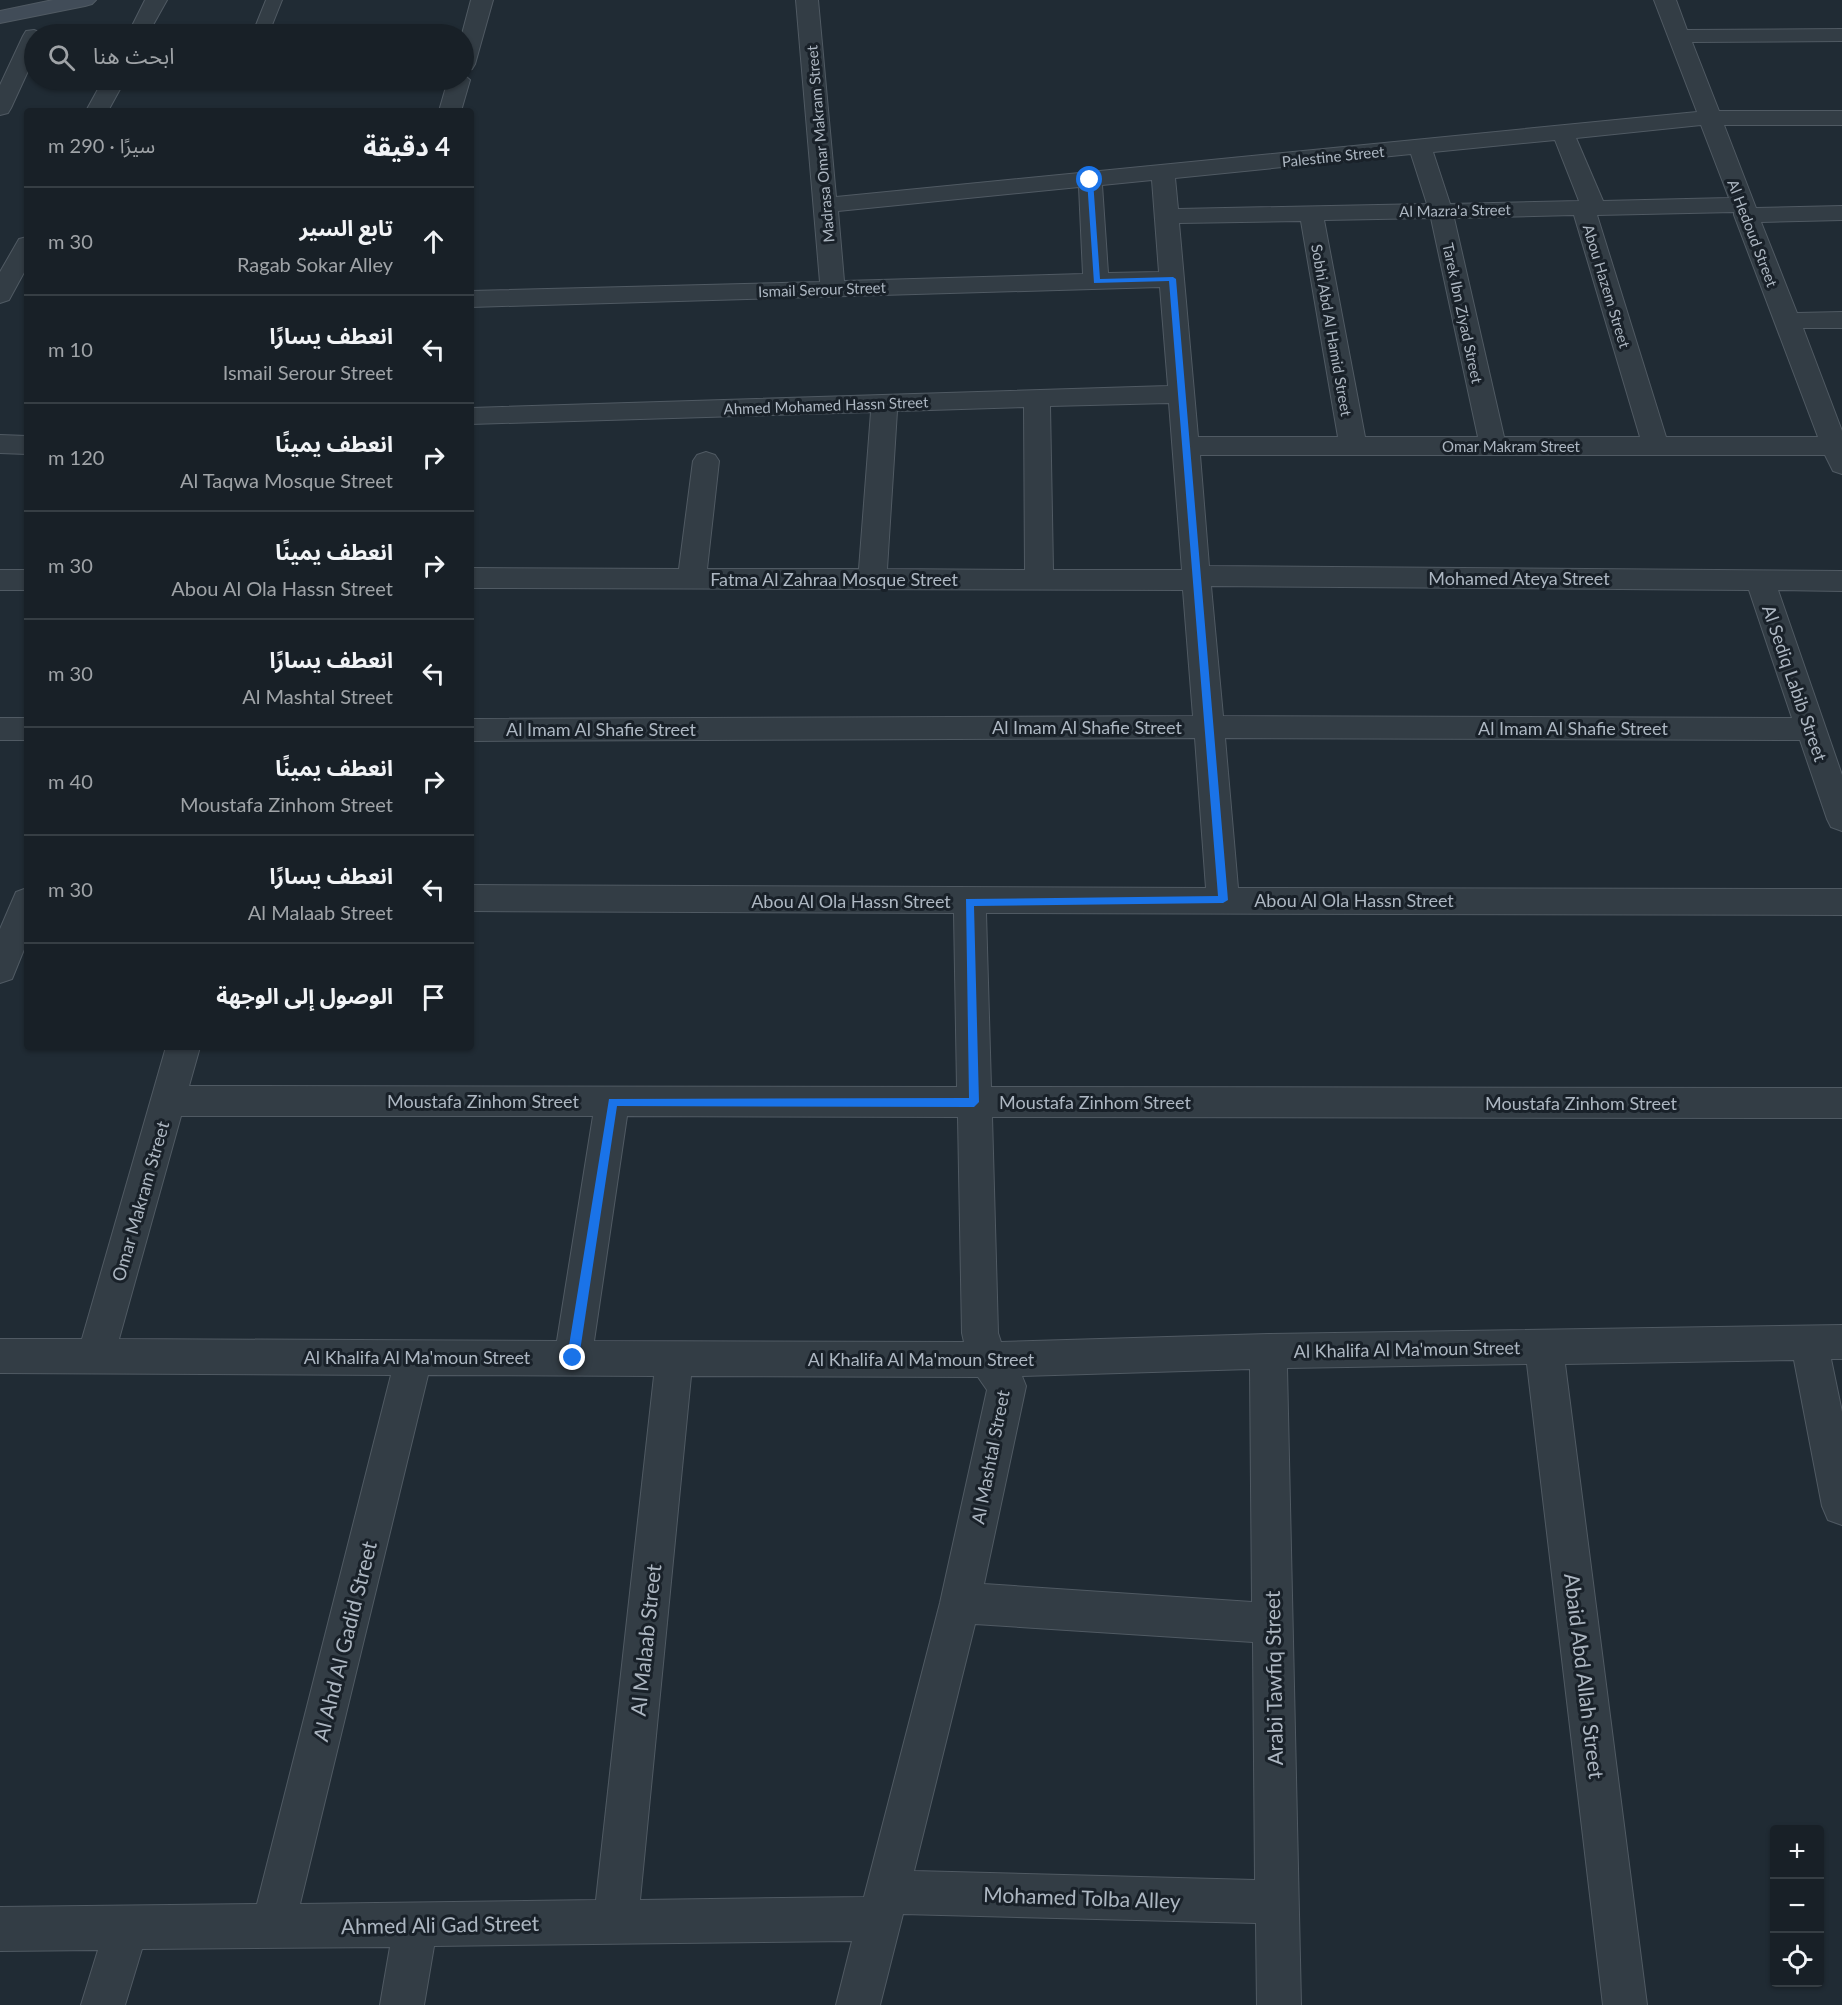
<!DOCTYPE html>
<html lang="ar">
<meta charset="utf-8">
<style>
:root{--surface:#182027;--page:#21282f;--text:#f1f3f6;--muted:#9fa3a7;--line:#363e44}
body{margin:0;font-family:Lato,"Noto Sans Arabic",sans-serif;background:var(--page);color:var(--text);direction:rtl}
.controls{position:absolute;right:18px;bottom:18px;display:grid;overflow:hidden;border-radius:6px;box-shadow:0 2px 4px #0004}
.controls button{width:54px;height:54px;display:grid;place-items:center;padding:0;border:0;border-bottom:2px solid var(--line);background:var(--surface);color:var(--text);font:30px sans-serif}
.stop{position:absolute;width:18px;height:18px;margin:-14px;border:4px solid #1a73e8;border-radius:50%;background:#fff}
.stop.end{background:#1a73e8;border-color:#fff;box-shadow:0 2px 6px #0008}
.list{margin:0;padding:0;list-style:none}
h2{display:flex;justify-content:space-between;align-items:center;height:78px;margin:0;padding:0 24px;font-size:26px}
h2 small{font-size:20px;font-weight:400;color:var(--muted)}
.list li{display:grid;grid-template-columns:39px 1fr auto;gap:18px;align-items:center;box-sizing:border-box;height:108px;padding:0 24px;border-top:2px solid var(--line)}
.list b{display:block;font-size:22px;white-space:nowrap}
.list p{margin:0;font-size:20px;white-space:nowrap;color:var(--muted)}
.list em{font-size:20px;font-style:normal;color:var(--muted)}
.icon{flex:none;width:33px;height:33px;fill:none;stroke:currentColor;stroke-width:2;stroke-linecap:round;stroke-linejoin:round}
.map{position:relative;flex:none;width:1842px;height:2005px;overflow:hidden;direction:ltr}
.search{position:absolute;background:var(--surface);box-shadow:0 2px 4px #0004;left:24px;top:24px;width:450px;height:66px;display:flex;align-items:center;gap:15px;box-sizing:border-box;padding:0 21px;border-radius:33px;color:var(--muted);font-size:22px}
.panel{position:absolute;background:var(--surface);box-shadow:0 2px 4px #0004;left:24px;top:108px;width:450px;height:942px;border-radius:6px;direction:rtl}
.map>svg:first-child{display:block}
.lines{fill:none;stroke-linecap:round;stroke-linejoin:round}
.service-casing{stroke:#505a63;stroke-width:2}
.minor-casing{stroke:#505a63;stroke-width:2}
.secondary-casing{stroke:#505a63;stroke-width:2}
.service{fill:#333d45;fill-rule:evenodd}
.minor{fill:#333d45;fill-rule:evenodd}
.secondary{fill:#414c58;fill-rule:evenodd}
.route{fill:#1a73e8}
.labels{text-anchor:middle;dominant-baseline:central;stroke-width:6;stroke-linejoin:round;paint-order:stroke}
.far-street-label{font-size:15px;fill:#adb7c2;stroke:#192129}
.street-label{font-size:18px;fill:#adb7c2;stroke:#192129}
.near-street-label{font-size:21px;fill:#adb7c2;stroke:#192129}
</style>
<div class="map">
<svg width="1842" height="2005" viewBox="0 0 1842 2005">
<rect width="100%" height="100%" fill="#202b34"/>
<g class="lines">
<!-- service casing -->
<g class="service-casing">
<path id="service" d="M266 0H282L270 30 268 34H260L254 30Z"/>
</g>
<!-- minor casing -->
<g class="minor-casing">
<path id="minor" d="M145 0H167L148 34H128Z
M471 0H493L475 64 472 69 464 71V34H462Z
M796 0H818L836 197 1697 112 1654 0H1676L1687 30 1842 29V41L1692 42 1719 111H1842V125H1724L1756 208 1842 206V220L1761 222 1797 313 1842 312V328H1803L1842 431V474L1833 471 1825 455H1200L1209 566 1842 571V591L1778 590 1842 775V831L1831 827 1827 819 1800 740 1225 738 1238 888 1842 889V915L986 913 991 1087 1842 1088V1118L992 1117 998 1333 1001 1342 1268 1334 1842 1325V1359H1831L1842 1412V1525L1828 1520 1822 1506 1794 1360 1565 1364 1647 2005H1603L1527 1364 1287 1368 1301 2005H1257L1256 1923 903 1914 880 2005H836L852 1941 434 1946 424 2005H380L390 1947 142 1949 125 2005H81L98 1950 0 1951V1907L257 1904 391 1375 0 1373V1339H82L166 1047H200L189 1086 957 1087 954 913 471 911V885L1206 888 1195 738 471 741V719L1193 716 1183 590 471 588V568L679 569 693 461 697 455 706 452 715 455 719 461 707 569H859L871 412 471 424V408L1168 386 1160 287 471 307V291L820 282ZM1701 125 1729 198 1603 201 1576 138ZM1555 140 1579 201 1450 204 1433 152ZM1411 154 1427 204 1178 209 1175 178ZM1152 180 1159 272 1108 273 1102 185ZM1079 187 1083 274 844 281 838 211ZM1734 212V215L1818 437H1666L1597 215ZM1574 215 1640 437H1504L1454 218ZM1431 218 1478 437H1365L1324 220ZM1301 221 1338 437H1198L1179 223ZM1169 403 1182 570H1053L1050 406ZM1024 407 1025 570 887 569 897 411ZM1211 586 1749 590 1792 718 1223 716ZM181 1116H593L557 1341 119 1339ZM627 1116 958 1117 962 1333 964 1342 594 1341ZM1250 1369 1252 1602 984 1584 1026 1386 1022 1376ZM428 1375 654 1376 596 1900 300 1904ZM691 1376 978 1377 987 1390 940 1603 864 1897 640 1900ZM975 1624 1253 1642 1255 1880 914 1871Z
M34 30 44 34H34V58L11 108 8 113 0 115V85L23 36 26 31Z
M464 75 470 80 461 111H439L448 80H464Z
M103 80H125L108 111H86Z
M27 237V267L9 300 0 303V272L19 239Z
M0 435 27 436V454L0 453Z
M0 570H27V590H0Z
M0 718H27V740H0Z
M27 888V942L12 979 0 983V929L16 892Z"/>
</g>
<!-- secondary casing -->
<g class="secondary-casing">
<path id="secondary" d="M53 0H96L92 4 85 6 0 23V11Z"/>
</g>
<!-- service -->
<use href="#service" class="service"/>
<!-- minor -->
<use href="#minor" class="minor"/>
<!-- secondary -->
<use href="#secondary" class="secondary"/>
</g>
<!-- route -->
<path class="route" d="M1090 178 1093 180 1100 279 1173 277 1176 279 1228 900 1223 903 974 906 979 1102 974 1107 617 1106 579 1358 577 1362H569L567 1358 609 1099 969 1098 966 899 1218 896 1169 281 1094 283 1087 180Z"/>
<g class="labels">
<!-- far-street labels -->
<g class="far-street-label">
<text transform="translate(820 144) rotate(-95)">Madrasa Omar Makram Street</text>
<text transform="translate(1333 156) rotate(-6)">Palestine Street</text>
<text transform="translate(1455 210) rotate(-1)">Al Mazra'a Street</text>
<text transform="translate(1753 233) rotate(69)">Al Hedoud Street</text>
<text transform="translate(1607 286) rotate(73)">Abou Hazem Street</text>
<text transform="translate(822 289) rotate(-2)">Ismail Serour Street</text>
<text transform="translate(1463 313) rotate(78)">Tarek Ibn Ziyad Street</text>
<text transform="translate(1332 330) rotate(80)">Sobhi Abd Al Hamid Street</text>
<text transform="translate(826 405) rotate(-2)">Ahmed Mohamed Hassn Street</text>
<text x="1511" y="446">Omar Makram Street</text>
</g>
<!-- street labels -->
<g class="street-label">
<text x="1519" y="578">Mohamed Ateya Street</text>
<text x="834" y="579">Fatma Al Zahraa Mosque Street</text>
<text transform="translate(1795 683) rotate(71)">Al Sediq Labib Street</text>
<text x="1087" y="727">Al Imam Al Shafie Street</text>
<text x="1573" y="728">Al Imam Al Shafie Street</text>
<text x="601" y="729">Al Imam Al Shafie Street</text>
<text x="1354" y="900">Abou Al Ola Hassn Street</text>
<text x="851" y="901">Abou Al Ola Hassn Street</text>
<text x="483" y="1101">Moustafa Zinhom Street</text>
<text x="1095" y="1102">Moustafa Zinhom Street</text>
<text x="1581" y="1103">Moustafa Zinhom Street</text>
<text transform="translate(140 1201) rotate(-74)">Omar Makram Street</text>
<text transform="translate(1407 1349) rotate(-1)">Al Khalifa Al Ma'moun Street</text>
<text x="417" y="1357">Al Khalifa Al Ma'moun Street</text>
<text x="921" y="1359">Al Khalifa Al Ma'moun Street</text>
<text transform="translate(990 1457) rotate(-79)">Al Mashtal Street</text>
</g>
<!-- near-street labels -->
<g class="near-street-label">
<text transform="translate(645 1640) rotate(-84)">Al Malaab Street</text>
<text transform="translate(344 1641) rotate(-76)">Al Ahd Al Gadid Street</text>
<text transform="translate(1585 1676) rotate(83)">Abaid Abd Allah Street</text>
<text transform="translate(1273 1678) rotate(-91)">Arabi Tawfiq Street</text>
<text transform="translate(1082 1897) rotate(2)">Mohamed Tolba Alley</text>
<text transform="translate(440 1924) rotate(-1)">Ahmed Ali Gad Street</text>
</g>
</g>
</svg>
<div class="controls">
<button>+</button>
<button>−</button>
<button><svg class="icon" aria-label="locate" viewBox="0 0 24 24"><circle cx="12" cy="12" r="6"/><path d="M12 2v4M12 18v4M2 12h4M18 12h4"/></svg></button>
</div>
<div class="stop" style="left:1090px;top:180px"></div>
<div class="stop end" style="left:573px;top:1358px"></div>
<div class="search"><svg class="icon" aria-label="search" viewBox="0 0 24 24"><circle cx="10" cy="10" r="6"/><path d="M15 15l6 6"/></svg>ابحث هنا</div>
<section class="panel">
<h2>4 دقيقة<small>سيرًا · 290 m</small></h2>
<ul class="list">
<li><svg class="icon" aria-label="ahead" viewBox="0 0 24 24"><path d="M12 20V5M6 11l6-6 6 6"/></svg><div><b>تابع السير</b><p>Ragab Sokar Alley</p></div><em>30 m</em></li>
<li><svg class="icon" aria-label="left" viewBox="0 0 24 24"><path d="M17 20v-9H6M10 6l-5 5 5 5"/></svg><div><b>انعطف يسارًا</b><p>Ismail Serour Street</p></div><em>10 m</em></li>
<li><svg class="icon" aria-label="right" viewBox="0 0 24 24"><path d="M7 20v-9h11M14 6l5 5-5 5"/></svg><div><b>انعطف يمينًا</b><p>Al Taqwa Mosque Street</p></div><em>120 m</em></li>
<li><svg class="icon" aria-label="right" viewBox="0 0 24 24"><path d="M7 20v-9h11M14 6l5 5-5 5"/></svg><div><b>انعطف يمينًا</b><p>Abou Al Ola Hassn Street</p></div><em>30 m</em></li>
<li><svg class="icon" aria-label="left" viewBox="0 0 24 24"><path d="M17 20v-9H6M10 6l-5 5 5 5"/></svg><div><b>انعطف يسارًا</b><p>Al Mashtal Street</p></div><em>30 m</em></li>
<li><svg class="icon" aria-label="right" viewBox="0 0 24 24"><path d="M7 20v-9h11M14 6l5 5-5 5"/></svg><div><b>انعطف يمينًا</b><p>Moustafa Zinhom Street</p></div><em>40 m</em></li>
<li><svg class="icon" aria-label="left" viewBox="0 0 24 24"><path d="M17 20v-9H6M10 6l-5 5 5 5"/></svg><div><b>انعطف يسارًا</b><p>Al Malaab Street</p></div><em>30 m</em></li>
<li><svg class="icon" aria-label="arrive" viewBox="0 0 24 24"><path d="M6 21V4h12l-3 4 3 4H6"/></svg><div><b>الوصول إلى الوجهة</b></div></li>
</ul>
</section>
</div>
